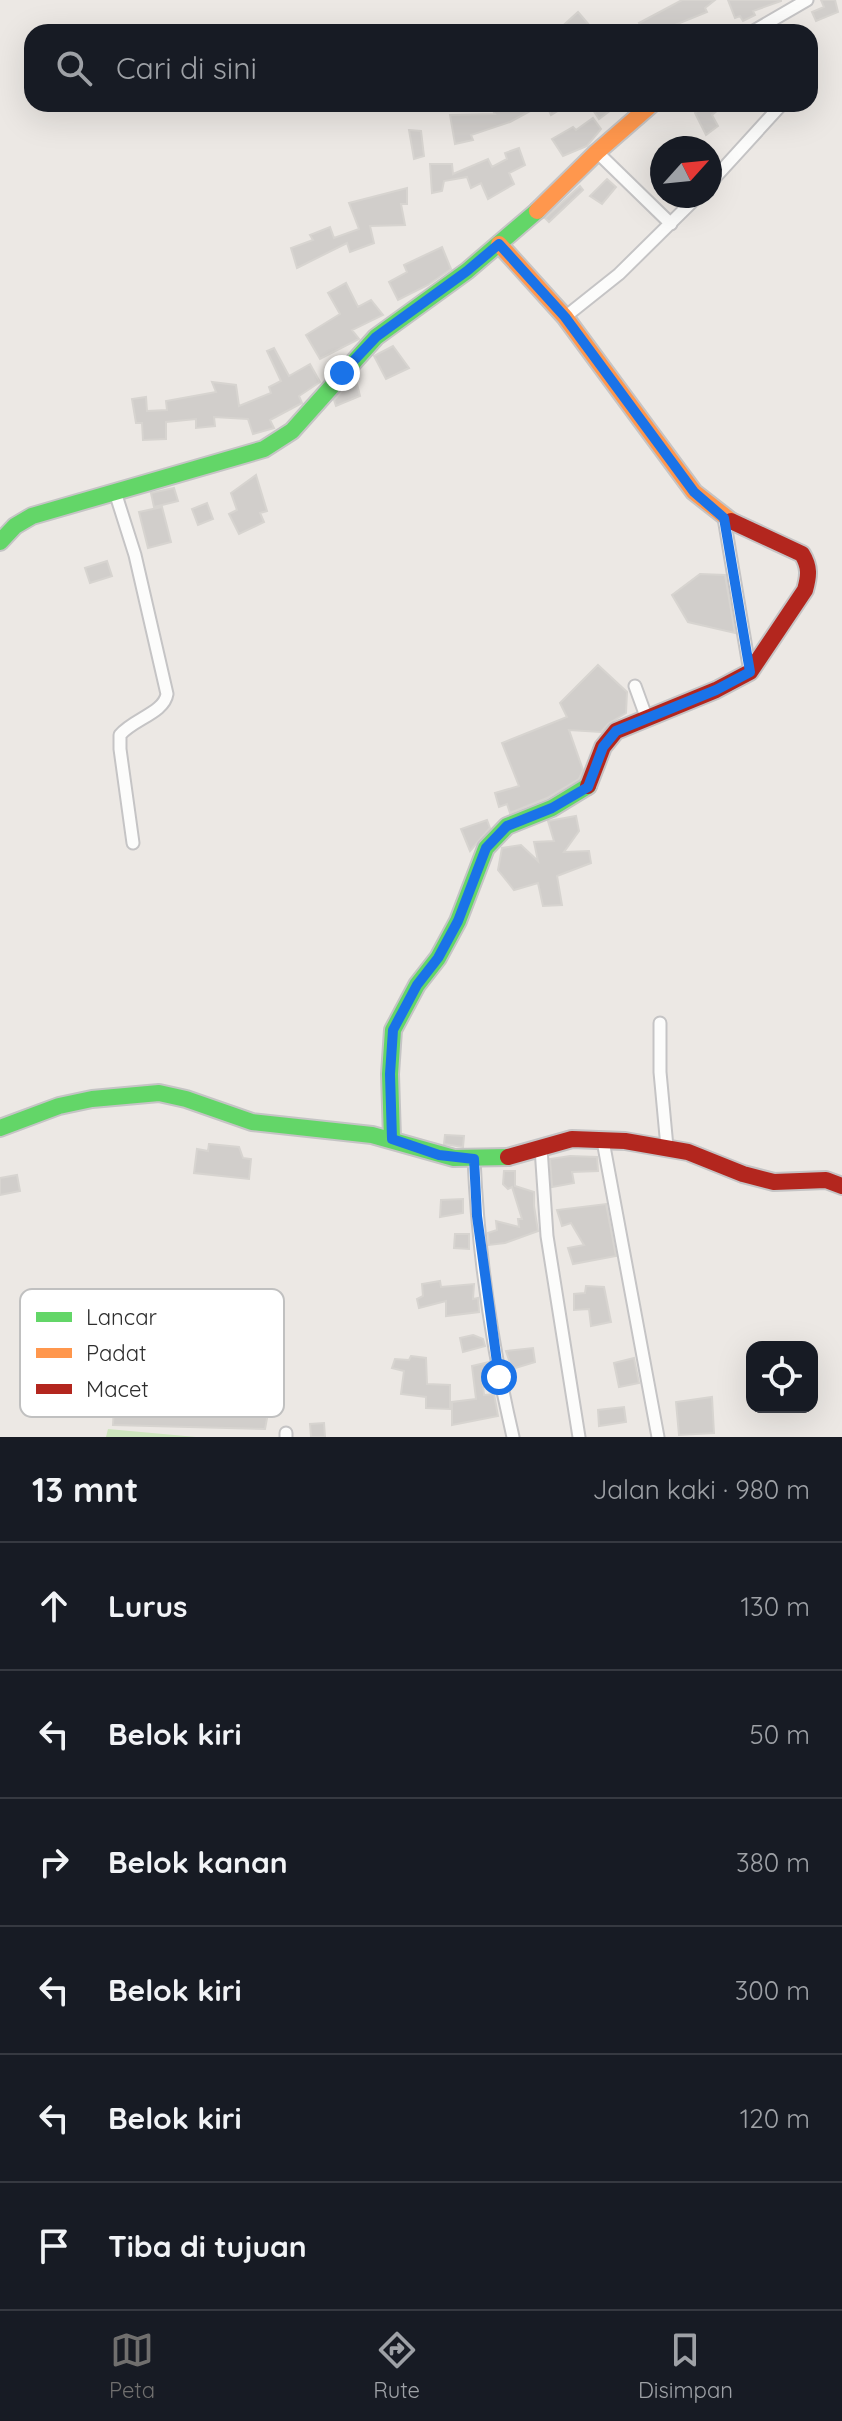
<!DOCTYPE html>
<html lang="id">
<meta charset="utf-8">
<style>
:root{--surface:#171b24;--page:#20242c;--text:#f1f3f6;--muted:#9ea1a6;--line:#363941;--accent:#706f6e}
body{margin:0;font-family:Quicksand,sans-serif;background:var(--page);color:var(--text)}
.controls{position:absolute;right:24px;bottom:24px;display:grid;overflow:hidden;border-radius:16px;box-shadow:0 8px 32px #0002}
.controls button{width:72px;height:72px;display:grid;place-items:center;padding:0;border:0;border-bottom:2px solid var(--line);background:var(--surface);color:var(--text);font:40px sans-serif}
.compass{position:absolute;left:650px;top:136px;width:72px;height:72px;border-radius:50%;background:var(--surface);box-shadow:0 8px 32px #0002;rotate:63deg}
.stop{position:absolute;width:24px;height:24px;margin:-18px;border:6px solid #1a73e8;border-radius:50%;background:#fff}
.stop.end{background:#1a73e8;border-color:#fff;box-shadow:0 2px 8px #0008}
.list{margin:0;padding:0;list-style:none}
h2{display:flex;justify-content:space-between;align-items:center;height:104px;margin:0;padding:0 32px;font-size:34px}
h2 small{font-size:26px;font-weight:400;color:var(--muted)}
.list li{display:grid;grid-template-columns:52px 1fr auto;gap:24px;align-items:center;box-sizing:border-box;height:128px;padding:0 32px;border-top:2px solid var(--line)}
.list b{display:block;font-size:30px;white-space:nowrap}
.list em{font-size:26px;font-style:normal;color:var(--muted)}
.icon{flex:none;width:44px;height:44px;fill:none;stroke:currentColor;stroke-width:2;stroke-linecap:round;stroke-linejoin:round}
.map{position:relative;flex:none;width:842px;height:1437px;overflow:hidden}
.search{position:absolute;background:var(--surface);box-shadow:0 8px 32px #0002;left:24px;right:24px;top:24px;height:88px;display:flex;align-items:center;gap:20px;box-sizing:border-box;padding:0 28px;border-radius:24px;color:var(--muted);font-size:30px}
.sheet{height:872px;background:var(--surface)}
nav{display:flex;justify-content:space-around;align-items:center;box-sizing:border-box;height:112px;border-top:2px solid var(--line);background:var(--surface);font-size:22px;color:var(--muted)}
nav a{display:grid;justify-items:center;gap:4px}
nav .on{color:var(--accent)}
.map>svg:first-child{display:block}
.green{fill:#cee6be}
.building{fill:#d1cecb;stroke:#d7d4d0;stroke-width:2}
.lines{fill:none;stroke-linecap:round;stroke-linejoin:round}
.street-casing{stroke:#c5c4c5;stroke-width:15}
.fast-casing{stroke:#c5c4c5;stroke-width:20}
.slow-casing{stroke:#c5c4c5;stroke-width:20}
.jam-casing{stroke:#c5c4c5;stroke-width:20}
.street{stroke:#fcfcfb;stroke-width:11}
.fast{stroke:#63d668;stroke-width:16}
.slow{stroke:#ff974d;stroke-width:16}
.jam{stroke:#b3261e;stroke-width:16}
.route{stroke:#1a73e8;stroke-width:10}
.key{fill:#fff;stroke:#c0c0c0;stroke-width:2}
.key-label{font-size:22px;fill:#2e2e2e}
</style>
<div class="map">
<svg width="842" height="1437" viewBox="0 0 842 1437">
<rect width="100%" height="100%" fill="#ece8e4"/>
<!-- green -->
<path class="green" d="M108 1429 196 1437H106Z"/>
<!-- building -->
<path class="building" d="M682 0H715L705 8 707 12 665 29 667 32H644L639 23Z
M728 0H781V1L753 11 755 15 743 21 740 16 735 18Z
M821 0H835L838 12 816 21 812 12 824 7Z
M578 12 590 26 583 32H556Z
M508 104H543L510 122 471 135 473 140 455 144 450 115 495 114 492 109Z
M546 104H569L551 115Z
M589 104H619L599 119Z
M698 104H725L712 115 718 126 706 135 695 113 701 108Z
M593 118 601 129 587 146 563 156 552 139 573 127 576 130Z
M409 130 421 131 424 156 414 159Z
M519 148 525 165 509 173 514 184 488 199 481 183 471 188 467 177 444 181 442 191 432 193 430 164H452L453 174 488 159 492 167 507 159 505 153Z
M607 179 616 187 602 204 590 196Z
M580 186 583 190 549 222 545 218Z
M407 188V204H401L405 225 370 226 374 243 350 252 347 243 297 268 291 248 313 240 310 235 330 227 334 238 359 229 349 203Z
M442 247 451 269 428 285 398 300 389 282 407 272 404 265Z
M346 283 358 307 371 300 383 315 352 330 359 339 320 359 306 335 340 314 328 293Z
M393 346 409 368 386 379 374 356Z
M274 348 289 376 310 364 320 382 299 396 302 403 270 420 274 428 253 434 248 419 214 417 215 426 196 428V419L166 422V439L143 440 142 423H136L132 399 146 397 147 411 167 410 166 401 216 392 212 382 236 385 239 406 271 393 269 387 281 381 267 351Z
M356 380 360 396 336 406 334 400 349 383Z
M256 475 267 511 260 513 264 522 239 534 229 514 237 510 231 493Z
M174 488 178 501 154 507 151 493Z
M207 503 213 519 198 525 192 509Z
M162 507 171 542 148 548 139 512Z
M107 561 112 576 90 583 85 568Z
M700 574 725 575 735 633 688 622 672 595Z
M598 665 627 692 626 713 608 724 601 732 569 730 583 770 579 779 547 798 510 813 507 804 499 807 495 793 519 786 502 743 567 717 560 703Z
M576 816 579 831 564 852 589 851 591 863 557 876 562 905 543 906 538 883 514 890 498 870 502 848 521 845 538 861 534 842 554 841 548 821Z
M487 820 490 828 470 851 461 829Z
M445 1135 464 1136 463 1147 444 1144Z
M209 1144 239 1147 243 1158 251 1159 249 1179 194 1173 197 1149 208 1151Z
M570 1156 597 1157 598 1171 572 1172 574 1183 552 1187 550 1159Z
M504 1171H515V1186L534 1192V1206L538 1231 505 1243 489 1245 488 1233 497 1230 496 1221 519 1227 518 1219H522L512 1187 508 1189 503 1184Z
M17 1175 20 1191 0 1195V1178Z
M463 1199V1213L440 1217 441 1200Z
M606 1204 616 1256 573 1264 568 1248 584 1245 571 1223 562 1226 557 1210Z
M455 1234H469V1249L454 1248Z
M440 1281 441 1287 474 1284 473 1299 478 1298 479 1312 446 1316V1301L419 1308 417 1299 423 1296 422 1284Z
M586 1286 604 1287 611 1322 591 1326 589 1309 574 1310V1294L585 1293Z
M473 1335 483 1339 485 1346 463 1352 460 1338Z
M533 1348 535 1362 512 1369 506 1351Z
M411 1356 426 1358 427 1384 450 1385V1409L426 1408V1397L401 1394 404 1371 392 1368 395 1359 409 1360Z
M634 1358 639 1383 619 1387 614 1363Z
M489 1362 490 1372 482 1375 484 1395 494 1394 498 1416 452 1425V1402L476 1399 472 1366Z
M712 1397 714 1433 679 1435 676 1402Z
M114 1406 169 1411 268 1413 265 1429 113 1425Z
M624 1407 626 1422 599 1426 598 1410Z
M324 1423 325 1437H311L310 1424Z"/>
<g class="lines">
<!-- street casing -->
<g class="street-casing">
<path id="street" d="M752 32 807 0
M597 152 671 224
M710 183 782 104
M565 317 619 274 698 196
M115 492 135 555 167 694C164 713 133 719 120 735V749L133 843
M724 518 750 672
M635 686 647 719
M660 1023V1072L667 1147
M603 1141 658 1437
M541 1148 547 1236 579 1437
M474 1159C478 1252 492 1347 513 1437
M286 1437V1433"/>
</g>
<!-- fast casing -->
<g class="fast-casing">
<path id="fast" d="M0 542 15 526 32 516 264 449 292 431 376 337 467 271 537 211
M0 1128 59 1106 92 1099 159 1093 186 1099 252 1122 372 1135 454 1158 508 1157
M392 1139 390 1074 393 1030 417 985 438 958 458 921 486 848 507 826 552 808 588 786"/>
</g>
<!-- slow casing -->
<g class="slow-casing">
<path id="slow" d="M537 211 597 152 652 104
M499 244 565 317 694 492 731 521"/>
</g>
<!-- jam casing -->
<g class="jam-casing">
<path id="jam" d="M588 786 603 747 616 731 716 690 750 672 805 590C809 576 810 567 802 554L731 521
M508 1157 572 1139 625 1141 688 1152 743 1174 774 1182 826 1180 842 1186"/>
</g>
<!-- street -->
<use href="#street" class="street"/>
<!-- fast -->
<use href="#fast" class="fast"/>
<!-- slow -->
<use href="#slow" class="slow"/>
<!-- jam -->
<use href="#jam" class="jam"/>
</g>
<g class="lines">
<!-- route -->
<path class="route" d="M342 373 376 337 467 271 499 244 565 317 694 492 724 518 750 672 716 690 616 731 603 747 588 787 552 808 507 826 486 848 458 921 438 958 417 985 393 1030 390 1074 392 1139 439 1155 474 1159 477 1216 499 1377"/>
</g>
<!-- legend -->
<rect x="20" y="1289" width="264" height="128" rx="12" class="key"/>
<rect x="36" y="1312" width="36" height="10" fill="#63d668"/>
<rect x="36" y="1348" width="36" height="10" fill="#ff974d"/>
<rect x="36" y="1384" width="36" height="10" fill="#b3261e"/>
<g class="key-label">
<text x="86" y="1325">Lancar</text>
<text x="86" y="1361">Padat</text>
<text x="86" y="1397">Macet</text>
</g>
</svg>
<div class="controls">
<button><svg class="icon" aria-label="locate" viewBox="0 0 24 24"><circle cx="12" cy="12" r="6"/><path d="M12 2v4M12 18v4M2 12h4M18 12h4"/></svg></button>
</div>
<svg class="compass" viewBox="-18 -18 36 36"><path d="M0-13l5 13h-10z" fill="#e53935"/><path d="M0 13l5-13h-10z" fill="#9ea1a6"/></svg>
<div class="stop" style="left:499px;top:1377px"></div>
<div class="stop end" style="left:342px;top:373px"></div>
<div class="search"><svg class="icon" aria-label="search" viewBox="0 0 24 24"><circle cx="10" cy="10" r="6"/><path d="M15 15l6 6"/></svg>Cari di sini</div>
</div>
<section class="sheet">
<h2>13 mnt<small>Jalan kaki · 980 m</small></h2>
<ul class="list">
<li><svg class="icon" aria-label="ahead" viewBox="0 0 24 24"><path d="M12 20V5M6 11l6-6 6 6"/></svg><div><b>Lurus</b></div><em>130 m</em></li>
<li><svg class="icon" aria-label="left" viewBox="0 0 24 24"><path d="M17 20v-9H6M10 6l-5 5 5 5"/></svg><div><b>Belok kiri</b></div><em>50 m</em></li>
<li><svg class="icon" aria-label="right" viewBox="0 0 24 24"><path d="M7 20v-9h11M14 6l5 5-5 5"/></svg><div><b>Belok kanan</b></div><em>380 m</em></li>
<li><svg class="icon" aria-label="left" viewBox="0 0 24 24"><path d="M17 20v-9H6M10 6l-5 5 5 5"/></svg><div><b>Belok kiri</b></div><em>300 m</em></li>
<li><svg class="icon" aria-label="left" viewBox="0 0 24 24"><path d="M17 20v-9H6M10 6l-5 5 5 5"/></svg><div><b>Belok kiri</b></div><em>120 m</em></li>
<li><svg class="icon" aria-label="arrive" viewBox="0 0 24 24"><path d="M6 21V4h12l-3 4 3 4H6"/></svg><div><b>Tiba di tujuan</b></div></li>
</ul>
</section>
<nav>
<a class="on"><svg class="icon" aria-label="map" viewBox="0 0 24 24"><path d="M3 6l6-2 6 2 6-2v14l-6 2-6-2-6 2zM9 4v14M15 6v14"/></svg>Peta</a>
<a><svg class="icon" aria-label="directions" viewBox="0 0 24 24"><path d="M12 3l9 9-9 9-9-9zM9 14v-3h6M13 9l2 2-2 2"/></svg>Rute</a>
<a><svg class="icon" aria-label="saved" viewBox="0 0 24 24"><path d="M7 4h10v16l-5-4-5 4z"/></svg>Disimpan</a>
</nav>
